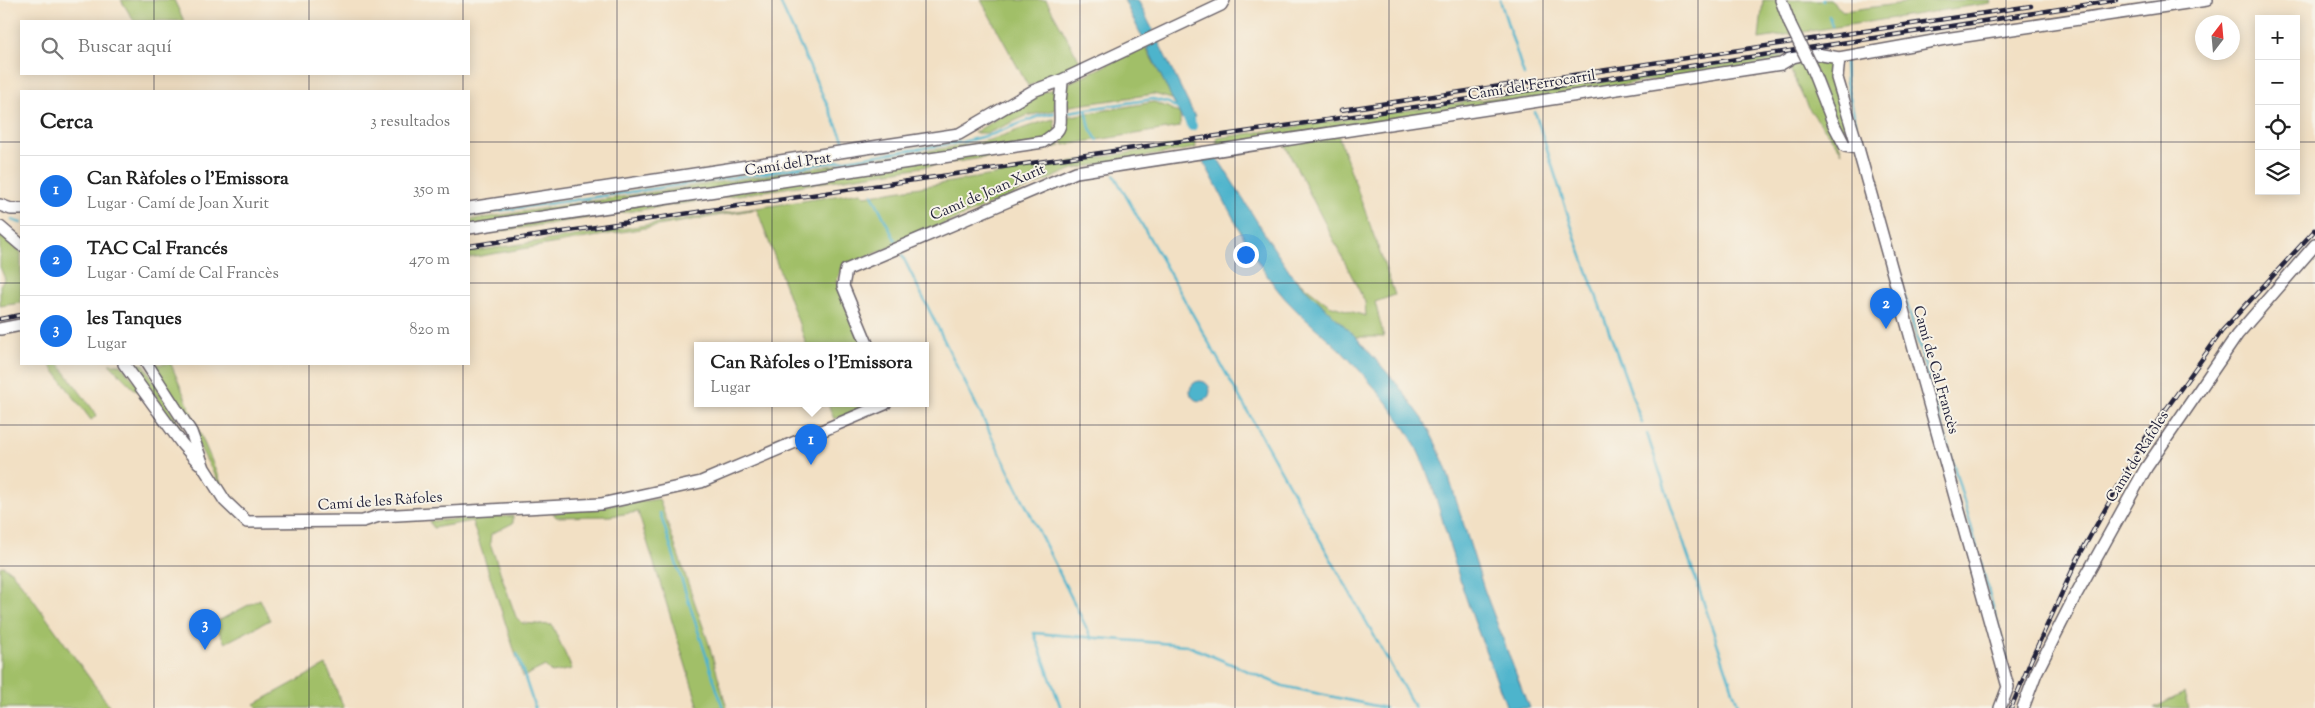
<!DOCTYPE html>
<html lang="es">
<meta charset="utf-8">
<style>
:root{--surface:#fff;--page:#f6f6f6;--text:#222;--muted:#767676;--line:#e0e0e0;--accent:#1a73e8}
body{margin:0;font-family:"Sorts Mill Goudy",serif;background:var(--page);color:var(--text)}
.controls{position:absolute;right:15px;top:15px;display:grid;overflow:hidden;border-radius:0px;box-shadow:0 2px 12px #0003}
.controls button{width:45px;height:45px;display:grid;place-items:center;padding:0;border:0;border-bottom:1px solid var(--line);background:var(--surface);color:var(--text);font:25px sans-serif}
.compass{position:absolute;left:2195px;top:15px;width:45px;height:45px;border-radius:50%;background:var(--surface);box-shadow:0 2px 12px #0003;rotate:16deg}
.you{position:absolute;left:1245px;top:254px;width:18px;height:18px;margin:-12px;border:4px solid #fff;border-radius:50%;background:#1a73e8;box-shadow:0 0 0 8px #1a73e833}
.badge{display:grid;place-items:center;width:32px;height:32px;border-radius:50%;background:var(--accent);color:#fff;font-size:16px;font-weight:700}
.pin{position:absolute;translate:-50% -41px;filter:drop-shadow(0 1px 2px #0008)}
.pin::after{content:'';position:absolute;top:26px;width:18px;height:15px;background:inherit;clip-path:polygon(0 0,100% 0,50% 100%)}
.popup{position:absolute;left:694px;top:342px;width:235px;height:65px;box-sizing:border-box;display:grid;place-content:center;border-radius:0px;background:var(--surface);filter:drop-shadow(0 1px 4px #0005);font-size:16px;white-space:nowrap;color:var(--muted)}
.popup b{font-size:19px;color:var(--text)}
.popup::after{content:'';position:absolute;left:50%;top:100%;margin-left:-10px;border:10px solid transparent;border-top-color:var(--surface)}
.list{margin:0;padding:0;list-style:none}
h2{display:flex;justify-content:space-between;align-items:center;height:65px;margin:0;padding:0 20px;font-size:21px}
h2 small{font-size:16px;font-weight:400;color:var(--muted)}
.list li{display:grid;grid-template-columns:32px 1fr auto;gap:15px;align-items:center;box-sizing:border-box;height:70px;padding:0 20px;border-top:1px solid var(--line)}
.list b{display:block;font-size:19px;white-space:nowrap}
.list p{margin:0;font-size:16px;white-space:nowrap;color:var(--muted)}
.list em{font-size:16px;font-style:normal;color:var(--muted)}
.icon{flex:none;width:28px;height:28px;fill:none;stroke:currentColor;stroke-width:2;stroke-linecap:round;stroke-linejoin:round}
.map{position:relative;flex:none;width:2315px;height:708px;overflow:hidden}
.search{position:absolute;background:var(--surface);box-shadow:0 2px 12px #0003;left:20px;top:20px;width:450px;height:55px;display:flex;align-items:center;gap:12px;box-sizing:border-box;padding:0 18px;border-radius:0px;color:var(--muted);font-size:19px}
.panel{position:absolute;background:var(--surface);box-shadow:0 2px 12px #0003;left:20px;top:90px;width:450px;height:275px;border-radius:0px}
.map>svg:first-child{display:block}
.green{fill:#a1bf67;stroke:#627051}
.water{fill:#4eb4cc;stroke:#386b84}
.lines{fill:none;stroke-linecap:round;stroke-linejoin:round}
.stream{stroke:#4eb4cc;stroke-width:2.5}
.canal{stroke:#4eb4cc;stroke-width:10}
.minor-casing{stroke:#6b646b;stroke-width:14}
.minor{stroke:#fff;stroke-width:11}
.rail-casing{stroke:#22223b;stroke-width:4.5}
.rail{stroke:#f7f3e8;stroke-width:2.5;stroke-dasharray:8;stroke-linecap:butt}
.minor-bridge-casing{stroke:#6b646b;stroke-width:14;stroke-linecap:butt}
.minor-bridge{stroke:#fff;stroke-width:11}
.grid{fill:none;stroke:#22223b;stroke-width:1;stroke-opacity:0.55}
.labels{text-anchor:middle;dominant-baseline:central;stroke-width:4;stroke-linejoin:round;paint-order:stroke}
.street-label{font-size:15px;fill:#22223b;stroke:#f7f3e8}
</style>
<div class="map">
<svg width="2315" height="708" viewBox="0 0 2315 708">
<rect width="100%" height="100%" fill="#f7f3e8"/>
<filter id="ink" filterUnits="userSpaceOnUse"><feTurbulence type="fractalNoise" baseFrequency=".02" numOctaves="2"/><feDisplacementMap in="SourceGraphic" scale="10" xChannelSelector="R" yChannelSelector="G"/><feConvolveMatrix kernelMatrix="1 2 1 2 8 2 1 2 1" color-interpolation-filters="sRGB"/></filter>
<filter id="wash" filterUnits="userSpaceOnUse"><feTurbulence type="fractalNoise" baseFrequency=".0096" numOctaves="4" result="noise"/><feDisplacementMap in="SourceGraphic" scale="20" xChannelSelector="R" yChannelSelector="G"/><feGaussianBlur stdDeviation="1.12" result="paint"/><feColorMatrix in="noise" values="0 0 0 0 0 0 0 0 0 0 0 0 0 0 0 0 0 1.4 0 .05"/><feComposite in="paint" operator="in"/></filter>
<g filter="url(#wash)">
<rect width="100%" height="100%" fill="#f2e0c4"/>
<!-- green -->
<path class="green" d="M121 0H174L184 21H134Z
M981 0H1046L1082 65 1028 86Z
M1763 0H1830L1843 11 1928 0H1991L1990 3 1759 39Z
M1145 47 1175 100 1154 94 1064 107 1068 83Z
M1786 55 1775 62 1217 146V138Z
M1809 57 1829 60 1848 130 1846 131 1838 125Z
M1801 58 1818 89 1842 152 1807 106 1789 67Z
M1054 89 1055 110 1026 116 988 133H974L1033 95Z
M1154 102 1167 107 1180 114V127L1064 145 1058 136 1065 117Z
M1054 119 1057 141 1061 146 469 236V220L979 143C1005 136 1028 125 1054 119Z
M1338 135 1395 295 1375 302 1384 337H1356L1293 277 1329 305 1366 316 1365 302 1284 143Z
M1195 142 1196 148 1073 169 843 267 836 282 845 296 865 346H807L757 209 469 258V252L861 192 865 196Z
M0 233 21 252V303L0 306V285L5 279 0 267Z
M49 364H59L97 415 91 420Z
M109 364H120L145 393 135 390Z
M126 364H144L184 433 182 435 152 390Z
M154 364H171L227 497C201 453 181 407 154 364Z
M828 404H878L876 406 834 419Z
M659 499 708 641 727 708H699L638 512 610 516 556 517 553 513Z
M513 516V523L491 534 490 543 516 617 522 623 552 625 572 669 552 673 545 666 523 677 472 521 433 528 429 521Z
M3 566 12 572 30 595 111 708H0V567Z
M260 599 270 620 225 643 214 623Z
M326 665 344 708H258L255 704Z
M2184 693 2188 708H2154Z"/>
<!-- water -->
<path class="water" d="M1124 0H1138L1195 117 1182 119Z
M1215 154 1271 244 1293 277 1356 337 1398 385 1423 419 1436 444 1446 468 1484 589 1529 708H1507C1491 664 1473 621 1459 577 1444 530 1433 473 1407 431 1390 404 1363 373 1340 350 1319 330 1295 312 1277 289 1245 248 1226 200 1200 156Z
M1190 391a10 10 0 1 1 20 0a10 10 0 1 1-20 0Z"/>
<g class="lines">
<!-- stream -->
<path class="stream" d="M779 0 846 146
M1500 0 1524 75
M1823 0V1
M1829 16 1832 26
M1845 61 1846 81 1856 123
M1086 109 1090 128 1097 140
M1068 112 1153 99 1169 103 1178 109
M1535 112 1574 234 1642 423
M1114 175 1415 708
M872 194 895 240
M469 215 756 174 962 142 993 134 1039 116 1054 113
M12 220 21 223
M902 255 1092 639
M1905 297 1970 522 2007 659
M1647 434 1739 708
M660 513 723 708
M517 654 535 708
M1061 708 1034 633 1186 645 1283 686 1385 708"/>
<!-- canal -->
<path class="canal" d="M1183 108 1192 126"/>
</g>
</g>
<g filter="url(#ink)">
<g class="lines">
<!-- minor casing -->
<g class="minor-casing">
<path id="minor" d="M1781 0 1790 24
M1839 58 1837 78 1858 148
M1812 69 1834 125 1845 146 1858 148 2008 687 2000 708
M0 205 11 209H21
M469 208 959 134 1033 91 1062 80 1221 5 1224 0
M0 227 21 245
M469 228 1043 142C1064 128 1060 128 1060 105 1060 97 1062 89 1062 80
M0 329 21 325
M868 346 843 286 846 270 1076 172 1781 64 1793 57 1811 53 1839 58 1945 39 2207 0
M124 364 182 444 199 463
M147 364 191 432 204 468 225 501 247 522 363 521 379 516 601 504 701 482 885 404
M2023 708 2036 673 2074 598 2146 468 2237 335 2315 245"/>
</g>
<!-- minor -->
<use href="#minor" class="minor"/>
<!-- rail casing -->
<g class="rail-casing">
<path id="rail" d="M1341 110 2031 6
M469 246C1018 163 1568 88 2116 0
M0 319 21 315
M2011 708 2032 658 2078 558 2144 440 2222 331 2315 230"/>
</g>
<!-- rail -->
<use href="#rail" class="rail"/>
<!-- minor-bridge casing -->
<g class="minor-bridge-casing">
<path id="minor-bridge" d="M1790 24 1812 69"/>
</g>
<!-- minor-bridge -->
<use href="#minor-bridge" class="minor-bridge"/>
</g>
</g>
<!-- grid -->
<path class="grid" d="M154 0V21M309 0V21M463 0V21M617 0V708M772 0V708M926 0V708M1080 0V708M1235 0V708M1389 0V708M1543 0V708M1698 0V708M1852 0V708M2006 0V708M2161 0V708M154 74V91M309 74V91M463 74V91M0 142H21M469 142H2259M2296 142H2315M0 283H21M469 283H2315M154 364V708M309 364V708M463 364V708M0 425H2315M0 566H2315"/>
<g class="labels">
<!-- street labels -->
<g class="street-label">
<text transform="translate(1532 86) rotate(-9)">Camí del Ferrocarril</text>
<text transform="translate(788 165) rotate(-9)">Camí del Prat</text>
<text transform="translate(988 193) rotate(-23)">Camí de Joan Xurit</text>
<text transform="translate(1935 370) rotate(74)">Camí de Cal Francès</text>
<text transform="translate(2138 457) rotate(-58)">Camí de Rafoles</text>
<text transform="translate(380 502) rotate(-4)">Camí de les Ràfoles</text>
</g>
</g>
</svg>
<div class="controls">
<button>+</button>
<button>−</button>
<button><svg class="icon" aria-label="locate" viewBox="0 0 24 24"><circle cx="12" cy="12" r="6"/><path d="M12 2v4M12 18v4M2 12h4M18 12h4"/></svg></button>
<button><svg class="icon" aria-label="layers" viewBox="0 0 24 24"><path d="M12 4l9 5-9 5-9-5zM3 14l9 5 9-5"/></svg></button>
</div>
<svg class="compass" viewBox="-18 -18 36 36"><path d="M0-13l5 13h-10z" fill="#e53935"/><path d="M0 13l5-13h-10z" fill="#767676"/></svg>
<div class="you"></div>
<div class="pin badge" style="left:811px;top:465px">1</div>
<div class="popup"><b>Can Ràfoles o l'Emissora</b>Lugar</div>
<div class="pin badge" style="left:1886px;top:329px">2</div>
<div class="pin badge" style="left:205px;top:650px">3</div>
<div class="search"><svg class="icon" aria-label="search" viewBox="0 0 24 24"><circle cx="10" cy="10" r="6"/><path d="M15 15l6 6"/></svg>Buscar aquí</div>
<section class="panel">
<h2>Cerca<small>3 resultados</small></h2>
<ul class="list">
<li><span class="badge">1</span><div><b>Can Ràfoles o l'Emissora</b><p>Lugar · Camí de Joan Xurit</p></div><em>350 m</em></li>
<li><span class="badge">2</span><div><b>TAC Cal Francés</b><p>Lugar · Camí de Cal Francès</p></div><em>470 m</em></li>
<li><span class="badge">3</span><div><b>les Tanques</b><p>Lugar</p></div><em>820 m</em></li>
</ul>
</section>
</div>
